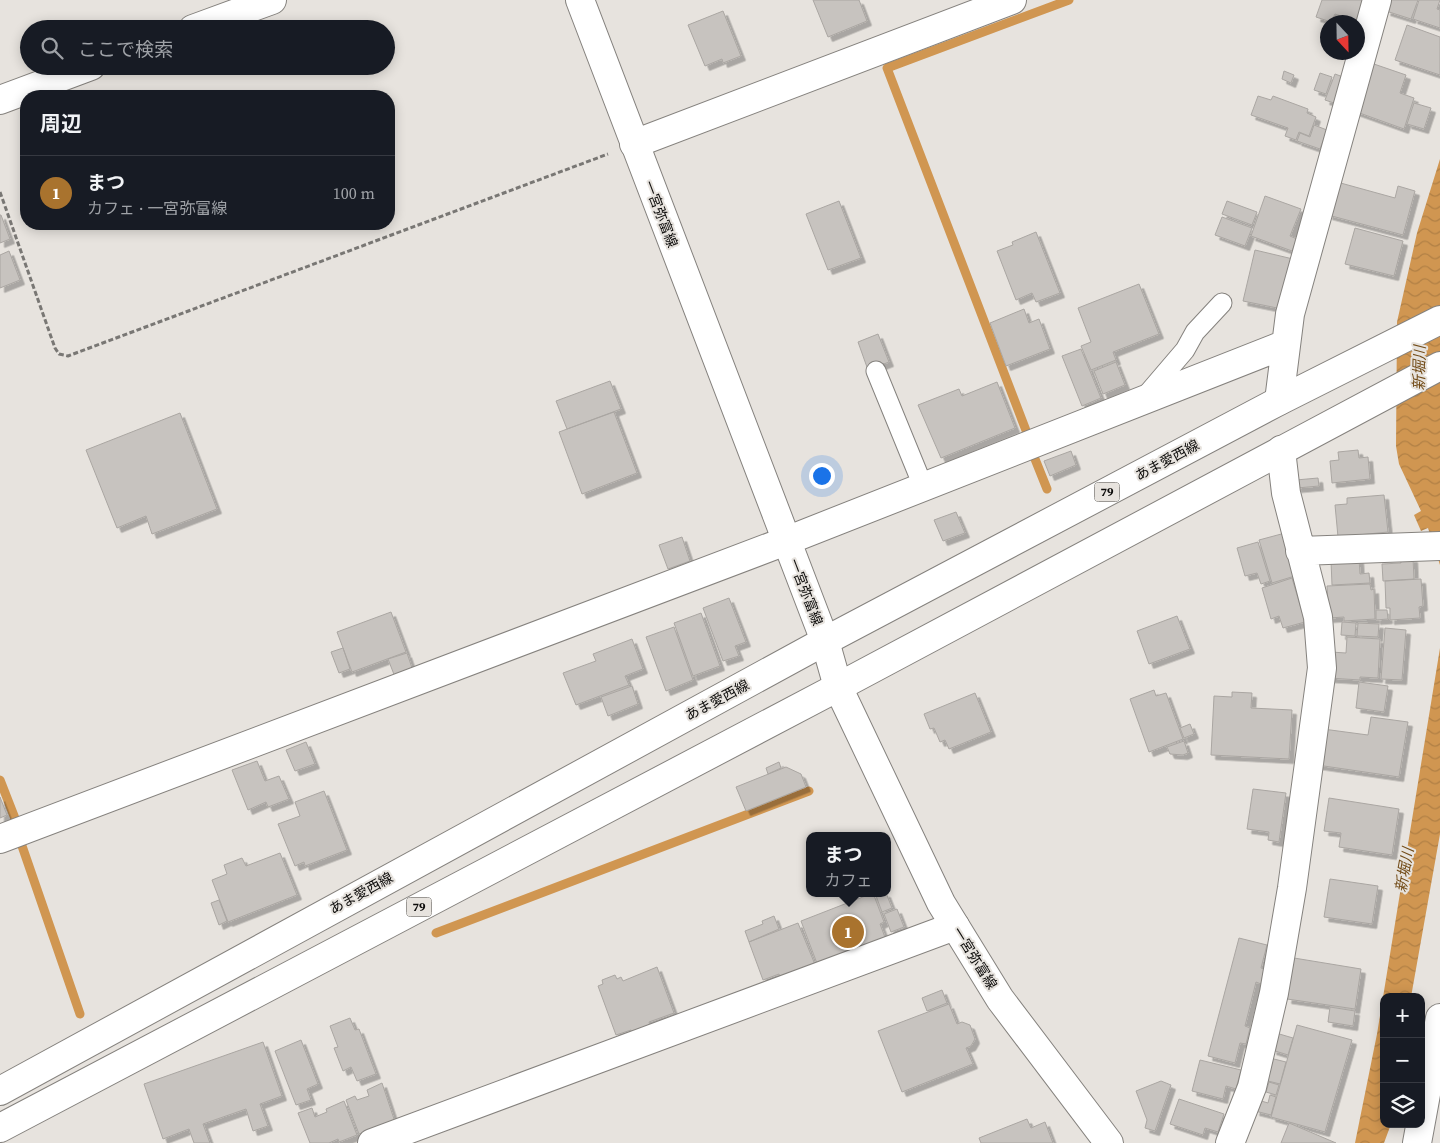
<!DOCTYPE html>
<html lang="ja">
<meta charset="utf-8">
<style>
:root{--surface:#171b24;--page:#242831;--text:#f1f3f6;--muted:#9ea1a6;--line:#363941;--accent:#a9732e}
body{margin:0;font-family:"Source Serif 4","Noto Sans JP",serif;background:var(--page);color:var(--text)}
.controls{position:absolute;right:15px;bottom:15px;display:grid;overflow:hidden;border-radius:10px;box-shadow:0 2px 12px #0003}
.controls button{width:45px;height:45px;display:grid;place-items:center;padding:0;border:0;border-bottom:1px solid var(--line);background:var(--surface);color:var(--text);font:25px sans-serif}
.compass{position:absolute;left:1320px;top:15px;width:45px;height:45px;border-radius:50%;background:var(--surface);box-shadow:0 2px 12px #0003;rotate:158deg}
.you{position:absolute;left:821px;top:475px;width:18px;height:18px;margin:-12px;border:4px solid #fff;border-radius:50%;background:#1a73e8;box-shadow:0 0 0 8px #1a73e833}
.badge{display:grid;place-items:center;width:32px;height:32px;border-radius:50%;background:var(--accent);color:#fff;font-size:16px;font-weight:700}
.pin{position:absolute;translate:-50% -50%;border:2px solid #fff;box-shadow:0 1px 5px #0006}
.popup{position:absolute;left:806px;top:832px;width:85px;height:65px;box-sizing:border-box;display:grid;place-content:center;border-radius:10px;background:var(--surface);filter:drop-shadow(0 1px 4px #0005);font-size:16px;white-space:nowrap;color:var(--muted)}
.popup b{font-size:19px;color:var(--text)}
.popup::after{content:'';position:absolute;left:50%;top:100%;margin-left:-10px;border:10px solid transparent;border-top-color:var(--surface)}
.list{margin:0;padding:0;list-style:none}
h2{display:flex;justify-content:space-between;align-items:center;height:65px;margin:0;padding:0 20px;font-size:21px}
h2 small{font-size:16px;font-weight:400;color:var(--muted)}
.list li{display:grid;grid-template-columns:32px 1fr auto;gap:15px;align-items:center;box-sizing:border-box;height:75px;padding:0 20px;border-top:1px solid var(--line)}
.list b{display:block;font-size:19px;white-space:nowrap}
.list p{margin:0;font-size:16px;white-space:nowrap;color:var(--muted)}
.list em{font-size:16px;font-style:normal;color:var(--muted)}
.icon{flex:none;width:28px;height:28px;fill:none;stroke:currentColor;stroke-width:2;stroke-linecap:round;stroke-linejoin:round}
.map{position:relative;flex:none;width:1440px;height:1143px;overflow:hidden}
.search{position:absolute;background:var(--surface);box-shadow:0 2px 12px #0003;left:20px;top:20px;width:375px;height:55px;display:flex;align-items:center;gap:12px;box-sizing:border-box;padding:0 18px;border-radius:28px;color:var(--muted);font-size:19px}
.panel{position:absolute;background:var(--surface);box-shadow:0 2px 12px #0003;left:20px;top:90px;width:375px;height:140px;border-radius:20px}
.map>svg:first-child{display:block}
.water{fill:url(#water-waves)}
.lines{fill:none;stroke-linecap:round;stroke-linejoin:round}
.stream{stroke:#d09651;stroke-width:9}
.building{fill:#c7c3bf;stroke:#aaa6a2;filter:url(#shadow)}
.service-casing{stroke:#85827e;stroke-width:21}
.minor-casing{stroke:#85827e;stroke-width:30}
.secondary-casing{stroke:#85827e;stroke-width:30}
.primary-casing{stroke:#85827e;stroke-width:30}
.path{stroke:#797774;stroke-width:3;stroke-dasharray:5 2.5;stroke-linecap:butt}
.service{stroke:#fff;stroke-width:19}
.minor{stroke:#fff;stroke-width:28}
.secondary{stroke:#fff;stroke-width:28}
.primary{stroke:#fff;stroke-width:28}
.labels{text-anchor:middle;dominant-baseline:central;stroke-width:4;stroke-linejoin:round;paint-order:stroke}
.shield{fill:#e7e3de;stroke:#4e4c4a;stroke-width:1}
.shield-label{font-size:12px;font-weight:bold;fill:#0c0b0a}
.street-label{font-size:14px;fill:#0c0b0a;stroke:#e7e3de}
.water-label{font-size:15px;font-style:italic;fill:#724b17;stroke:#e7e3de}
</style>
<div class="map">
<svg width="1440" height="1143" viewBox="0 0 1440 1143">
<defs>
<pattern id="water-waves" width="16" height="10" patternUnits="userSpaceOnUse" patternTransform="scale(1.25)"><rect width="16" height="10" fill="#d09651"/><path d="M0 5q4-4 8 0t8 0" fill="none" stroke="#b18045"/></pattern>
<filter id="shadow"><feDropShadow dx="4.5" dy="4.5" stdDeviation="0" flood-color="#0004"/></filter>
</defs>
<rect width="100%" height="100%" fill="#e7e3de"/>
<!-- water -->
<path class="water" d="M1440 159V565L1428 528 1421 531 1414 515 1421 511 1399 464 1396 446 1397 322 1417 233Z
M1440 629V834L1411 997H1384V1124H1391L1384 1143H1355L1377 1034 1440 648Z"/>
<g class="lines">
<!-- stream -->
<path class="stream" d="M1027 433 887 68 1069 0
M1035 459 1047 489
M0 780 16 821
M21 843 80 1014
M436 933 809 791"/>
</g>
<!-- building -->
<path class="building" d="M813 0H859L867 21 828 37Z
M1322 0H1366L1358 22H1349L1350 19 1335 14 1331 22 1316 17Z
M1390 0H1418L1411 19 1386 11Z
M1419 0H1440L1437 9 1440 10V28L1413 19Z
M723 11 741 56 723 63 722 59 705 66 688 25Z
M1407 25 1440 37V75L1395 60Z
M1371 63 1406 75 1400 93 1414 98 1404 129 1354 111Z
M1284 71 1294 75 1291 83 1282 79Z
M1320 73 1332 77 1326 94 1314 90Z
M1335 74 1346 78 1337 104 1325 100Z
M1258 96 1271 100 1273 96 1308 109 1307 113 1316 117 1309 136 1299 132 1296 140 1285 136 1288 128 1251 115Z
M1414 103 1431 108 1424 129 1407 124Z
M1314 125 1327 130 1320 149 1297 141 1300 133 1310 137Z
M1337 182 1395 198 1398 186 1415 191 1403 235 1328 215Z
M1265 196 1301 209 1290 236 1297 239 1292 251 1251 236Z
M839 201 861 258 828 270 806 214Z
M1227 201 1257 212 1252 225 1222 214Z
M1 215 10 239 0 243V215Z
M1222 217 1252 228 1245 246 1215 235Z
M1355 228 1403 241 1394 276 1345 264Z
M1036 232 1060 293 1036 302 1032 293 1016 300 997 251 1013 245 1012 242Z
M1255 250 1293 259 1282 309 1243 301Z
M9 251 20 280 0 288V255Z
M1139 284 1159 334 1113 352 1116 360 1091 370 1081 346 1091 342 1078 308Z
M1024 309 1029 323 1039 319 1050 349 1006 366 990 323Z
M878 334 889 362 868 370 858 342Z
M1081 349 1101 398 1082 406 1062 356Z
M1116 362 1125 385 1103 394 1094 371Z
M610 381 621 409 567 429 556 401Z
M997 382 1015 428 941 458 918 405 959 389 962 396Z
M614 412 637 473 582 494 559 432Z
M180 413 217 509 152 534 146 516 117 528 86 450Z
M1358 450 1359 458 1368 457 1370 479 1332 483 1330 461 1339 460 1338 452Z
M1071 451 1076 465 1050 476 1044 461Z
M1318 478 1319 486 1297 488 1296 480Z
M1384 495 1388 532 1338 537 1335 505 1347 504V498Z
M956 512 965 533 943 541 934 520Z
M1285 533 1298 575 1272 583 1259 540Z
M682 537 690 561 668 569 659 545Z
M1258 542 1270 581 1261 584 1257 573 1245 576 1237 548Z
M1400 558H1413L1414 579 1383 581 1382 564 1401 563Z
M1359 559 1360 574 1369 573 1370 583 1332 585 1331 561Z
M1292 578 1305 622 1283 628 1279 616 1271 619 1262 588Z
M1421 579 1423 606 1419 607 1420 618 1390 620V608H1386L1385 581Z
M1370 584 1371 590 1374 589 1375 619 1344 621V617L1329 618 1327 586Z
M729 598 746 642 735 646 739 656 723 661 703 608Z
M1376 610H1387L1388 619 1376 620Z
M391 612 406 652 352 672 337 632Z
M701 613 720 666 693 676 674 623Z
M1177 616 1190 649 1149 664 1137 631Z
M1342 622 1356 623 1355 636 1341 635Z
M1358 623 1379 624 1378 637 1357 636Z
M674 627 693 680 666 691 646 637Z
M1385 628 1406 630 1402 680 1381 679Z
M1347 637 1380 639 1378 678 1360 677V680L1329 678 1331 652 1346 653Z
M632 639 643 669 625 676 629 685 576 705 563 673 596 661 593 654Z
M343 648 350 669 339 673 331 652Z
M407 653 413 671 395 677 388 659Z
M1359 682 1388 686 1384 712 1356 708Z
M632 686 638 704 608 716 601 697Z
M1154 690 1156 696 1166 693 1183 739 1149 752 1130 699Z
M1232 692 1252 693 1251 708 1292 710 1289 759 1211 755 1214 696 1232 697Z
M975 693 991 732 949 749 945 740 940 742 934 728 930 729 924 714Z
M1371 717 1408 722 1399 777 1317 765 1323 729 1368 735Z
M1190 724 1194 734 1184 738 1180 728Z
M1184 741 1188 753 1183 755 1170 754 1167 747Z
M306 742 315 764 295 771 286 750Z
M257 761 265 781 279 776 289 799 268 807 266 802 248 810 232 770Z
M779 762 781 768 768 774 766 768Z
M786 767 801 774 806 787 746 811 736 787Z
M1253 789 1286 793 1279 842 1268 840 1269 832 1247 829Z
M324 791 347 850 305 866 304 862 295 866 278 824 300 816 295 802Z
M0 797 7 815 0 818Z
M1329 798 1399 809 1392 855 1339 847 1341 833 1324 831Z
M280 853 297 895 228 922 212 880 227 874 224 865 242 858 246 866Z
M1330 879 1378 886 1372 924 1324 917Z
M873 893 884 922 880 924 886 940 818 966 801 921Z
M875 893H886L892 908 882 912Z
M219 900 227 921 219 925 211 903Z
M897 909 904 927 891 932 884 914Z
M774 916 779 929 749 942 745 931 763 924 762 921Z
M798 923 816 967 781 981 779 974 763 980 749 942Z
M1239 938 1267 945 1261 968 1264 969 1261 984 1256 982 1245 1026 1250 1028 1246 1044 1240 1043 1235 1063 1208 1056Z
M1294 958 1361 969 1355 1009 1287 999Z
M657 967 674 1013 649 1022 650 1026 632 1033 631 1030 616 1035 598 986 603 984 602 980 615 975 617 979 621 977 623 981Z
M942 990 947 1003 927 1011 922 998Z
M949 1004 957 1024 962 1022 970 1025 975 1039 971 1046 966 1048 973 1064 902 1092 878 1031Z
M1330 1007 1355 1011 1353 1026 1328 1022Z
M350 1018 355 1030 359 1029 376 1074 357 1081 351 1067 343 1071 334 1048 338 1047 330 1026Z
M1297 1025 1352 1040 1325 1132 1271 1117Z
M1276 1033 1293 1038 1288 1055 1272 1050Z
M301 1040 318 1084 307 1089 311 1100 296 1105 275 1051Z
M263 1042 282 1096 260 1104 268 1126 253 1131 246 1109 203 1124 210 1143H194L189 1129 163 1139 144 1084Z
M1270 1058 1286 1062 1280 1084 1264 1080Z
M1200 1060 1241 1070 1236 1089 1226 1086 1223 1099 1192 1091Z
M1161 1081 1171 1085 1155 1131 1145 1128 1147 1120 1136 1091Z
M1269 1082 1279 1085 1276 1095 1266 1092Z
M382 1083 395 1122 359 1134 346 1100 355 1096 357 1100 369 1096 367 1090Z
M1270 1095 1276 1097 1271 1115 1255 1111 1258 1100 1268 1103Z
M1179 1099 1224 1114 1218 1132 1205 1128 1203 1135 1170 1124Z
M344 1101 357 1135 339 1142 338 1139 329 1143H310L298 1113 312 1108 315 1117 327 1112 326 1109Z
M1027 1119 1031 1128 1045 1122 1053 1143H981L979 1138Z
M1289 1123 1336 1143H1281Z"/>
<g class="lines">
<!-- service casing -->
<g class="service-casing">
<path id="service" d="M876 371 923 486
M1144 398 1185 350 1195 332 1222 303"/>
</g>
<!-- minor casing -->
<g class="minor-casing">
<path id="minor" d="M193 29 272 0
M0 100 91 66
M634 144 1012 0
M1279 401 1290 314 1377 0
M1300 551 1440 546
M0 839 786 541 1286 344
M372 1143 955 926
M1230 1143 1252 1087 1274 993 1292 888 1322 668 1318 617 1286 493 1281 450
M1417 1143 1440 1018"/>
</g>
<!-- secondary casing -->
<g class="secondary-casing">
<path id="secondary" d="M580 0 825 641 838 687 941 903 1000 999 1109 1143"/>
</g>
<!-- primary casing -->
<g class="primary-casing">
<path id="primary" d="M0 1091 825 641 1279 401 1440 320
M0 1128 838 687 1440 366"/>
</g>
<!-- path -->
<path class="path" d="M0 192 55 348 59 354 68 356 608 154"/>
<!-- service -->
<use href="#service" class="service"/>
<!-- minor -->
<use href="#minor" class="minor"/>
<!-- secondary -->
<use href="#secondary" class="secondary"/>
<!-- primary -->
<use href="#primary" class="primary"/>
</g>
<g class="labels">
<!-- shield labels -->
<g class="shield">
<rect x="1094.5" y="482.5" width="25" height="19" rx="4"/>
<rect x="406.5" y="897.5" width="25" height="19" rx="4"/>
</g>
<g class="shield-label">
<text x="1107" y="492">79</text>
<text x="419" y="907">79</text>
</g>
<!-- street labels -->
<g class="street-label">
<text transform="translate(661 214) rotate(69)">一宮弥富線</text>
<text transform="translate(1167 460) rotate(-28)">あま愛西線</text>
<text transform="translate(806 592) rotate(69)">一宮弥富線</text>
<text transform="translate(717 700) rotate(-28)">あま愛西線</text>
<text transform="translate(361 893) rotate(-29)">あま愛西線</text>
<text transform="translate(975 958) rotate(58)">一宮弥富線</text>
</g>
<!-- water labels -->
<g class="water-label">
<text transform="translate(1419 368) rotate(-89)">新堀川</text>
<text transform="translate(1404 870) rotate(-80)">新堀川</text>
</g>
</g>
</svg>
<div class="controls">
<button>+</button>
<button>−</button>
<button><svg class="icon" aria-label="layers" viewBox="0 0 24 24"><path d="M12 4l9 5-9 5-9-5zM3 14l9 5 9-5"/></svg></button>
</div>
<svg class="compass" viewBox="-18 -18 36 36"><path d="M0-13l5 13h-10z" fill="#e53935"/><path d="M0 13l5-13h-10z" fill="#9ea1a6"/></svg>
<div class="you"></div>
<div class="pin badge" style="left:848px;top:932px">1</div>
<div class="popup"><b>まつ</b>カフェ</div>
<div class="search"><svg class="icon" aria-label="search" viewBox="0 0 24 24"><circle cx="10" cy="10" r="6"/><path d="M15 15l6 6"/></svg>ここで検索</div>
<section class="panel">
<h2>周辺<small></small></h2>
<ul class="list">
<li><span class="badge">1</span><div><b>まつ</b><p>カフェ · 一宮弥富線</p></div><em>100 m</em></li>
</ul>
</section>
</div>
